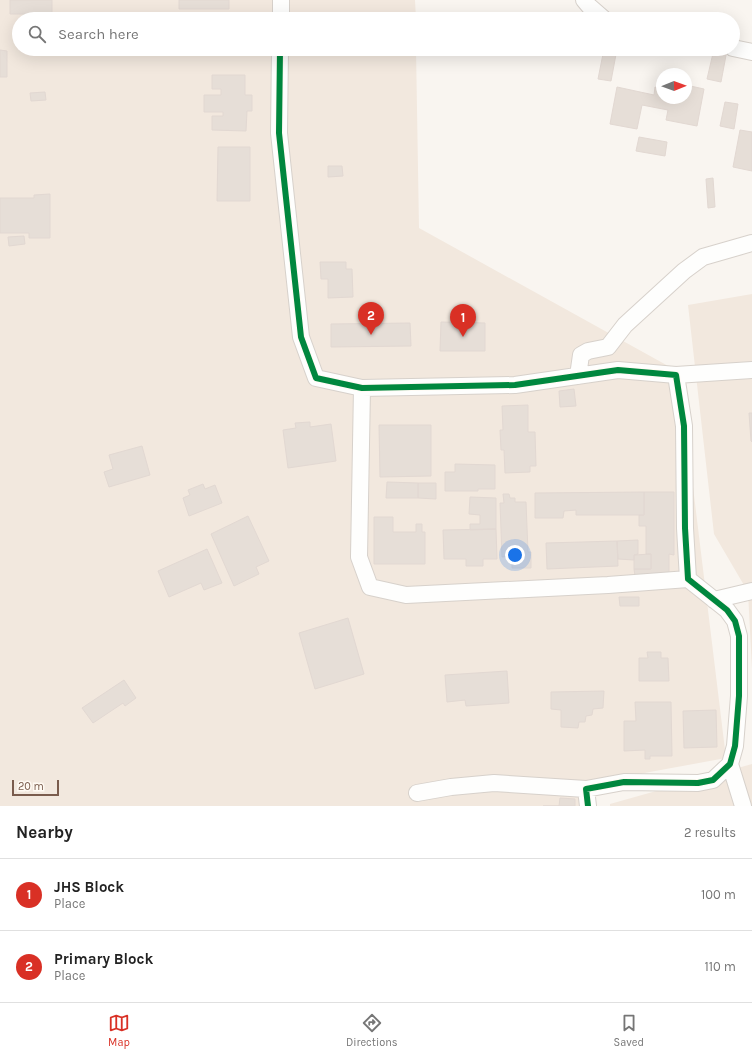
<!DOCTYPE html>
<style>
:root{--surface:#fff;--page:#f2f2f2;--text:#222;--muted:#767676;--line:#e0e0e0;--accent:#d93025}
body{margin:0;font-family:Karla,sans-serif;background:var(--page);color:var(--text)}
.compass{position:absolute;left:656px;top:68px;width:36px;height:36px;border-radius:50%;background:var(--surface);box-shadow:0 4px 16px #0002;rotate:89deg}
.scale{position:absolute;left:12px;bottom:10px;width:47px;box-sizing:border-box;padding-left:4px;border:2px solid #7a5c4d;border-top:0;font-size:11px;line-height:14px;white-space:nowrap;color:#7a5c4d;-webkit-text-stroke:3px #fffaf3;paint-order:stroke}
.you{position:absolute;left:515px;top:555px;width:14px;height:14px;margin:-10px;border:3px solid #fff;border-radius:50%;background:#1a73e8;box-shadow:0 0 0 6px #1a73e833}
.badge{display:grid;place-items:center;width:26px;height:26px;border-radius:50%;background:var(--accent);color:#fff;font-size:13px;font-weight:700}
.pin{position:absolute;translate:-50% -33px;filter:drop-shadow(0 1px 2px #0008)}
.pin::after{content:'';position:absolute;top:21px;width:14px;height:12px;background:inherit;clip-path:polygon(0 0,100% 0,50% 100%)}
.list{margin:0;padding:0;list-style:none}
h2{display:flex;justify-content:space-between;align-items:center;height:52px;margin:0;padding:0 16px;font-size:17px}
h2 small{font-size:13px;font-weight:400;color:var(--muted)}
.list li{display:grid;grid-template-columns:26px 1fr auto;gap:12px;align-items:center;box-sizing:border-box;height:72px;padding:0 16px;border-top:1px solid var(--line)}
.list b{display:block;font-size:15px;white-space:nowrap}
.list p{margin:0;font-size:13px;white-space:nowrap;color:var(--muted)}
.list em{font-size:13px;font-style:normal;color:var(--muted)}
.icon{flex:none;width:22px;height:22px;fill:none;stroke:currentColor;stroke-width:2;stroke-linecap:round;stroke-linejoin:round}
.map{position:relative;flex:none;width:752px;height:806px;overflow:hidden}
.search{position:absolute;background:var(--surface);box-shadow:0 4px 16px #0002;left:12px;right:12px;top:12px;height:44px;display:flex;align-items:center;gap:10px;box-sizing:border-box;padding:0 14px;border-radius:22px;color:var(--muted);font-size:15px}
.sheet{height:196px;background:var(--surface)}
nav{display:flex;justify-content:space-around;align-items:center;box-sizing:border-box;height:56px;border-top:1px solid var(--line);background:var(--surface);font-size:11px;color:var(--muted)}
nav a{display:grid;justify-items:center;gap:2px}
nav .on{color:var(--accent)}
.map>svg:first-child{display:block}
.residential{fill:#f2e8de}
.building{fill:#e6ded7;stroke:#e2d8d2}
.lines{fill:none;stroke-linecap:round;stroke-linejoin:round}
.minor-casing{stroke:#d7d1cb;stroke-width:18}
.minor{stroke:#fefefd;stroke-width:16}
.cycleway-casing{stroke:#fffaf3;stroke-width:8}
.cycleway{stroke:#00873e;stroke-width:6}
</style>
<div class="map">
<svg width="752" height="806" viewBox="0 0 752 806">
<rect width="100%" height="100%" fill="#f9f5f0"/>
<!-- residential -->
<path class="residential" d="M0 0H415L416 19H19V49H416L419 228 679 372 726 758 590 783V806H0Z
M752 294V669L748 592 714 534 688 305Z
M752 764V806H610V804Z"/>
<!-- building -->
<path class="building" d="M10 0H52V14H10Z
M179 0H229V9H179Z
M604 49H617L611 81 598 79Z
M714 49 727 50 721 82 707 79Z
M0 50 7 51V77H0Z
M212 75H245V95H252V111H247L246 131 212 130V116H223V112H204V95H221V89H212Z
M686 85 704 89 697 126 666 120 668 110 642 105 637 129 610 124 617 87 654 95 655 87 662 89V98H686Z
M45 92 46 100 31 101 30 93Z
M725 102 738 104 734 129 720 126Z
M740 130 752 132V171L733 167Z
M639 137 667 142 665 156 636 151Z
M218 147H250V201H217Z
M328 166H342L343 176 328 177Z
M713 178 715 207 708 208 706 179Z
M50 194V238H29V233H0V198H34V195Z
M24 236 25 244 9 246 8 237Z
M320 262H346V269H352L353 297 328 298V279H321Z
M441 322 485 323V351H440Z
M410 323 411 346 331 347V324Z
M574 389 576 406 560 407 559 391Z
M528 405V432H535L536 466H530V472L505 473 504 450H501L500 430H503L502 406Z
M749 413H752V442L751 441Z
M310 422V427L331 424 336 461 288 468 283 430 296 428 295 423Z
M379 425H431V476L380 477Z
M142 446 150 475 109 487 104 472 113 469 109 455Z
M455 464 495 465V489H478V491H445V472H455Z
M387 482 418 483V498H386Z
M418 483H436V499L418 498Z
M203 484 205 489 215 485 222 503 189 516 183 498 190 495 188 490Z
M644 492V515H576V510L564 511 563 518H535V493Z
M644 492H674V555L669 554V576H635L634 569H651V554H646V526H639V515H644Z
M503 494H509L510 498H515V502H526L528 552H531V568H512V556L502 557 500 503H504Z
M470 497 496 498V529L470 530V524H480V515L469 514Z
M248 516 269 561 256 567 259 574 234 586 211 534Z
M374 517H393V532H416V524H422V532H425V564H374Z
M496 529 497 559H483V566H466V559H444L443 530Z
M638 540V554L634 555V560L618 559 617 541Z
M617 541 618 566 547 569 546 543Z
M207 549 222 583 204 590 201 583 169 597 158 571Z
M651 554V569H634V555Z
M619 597H639V606H620Z
M348 618 364 674 315 689 299 633Z
M647 652H661V658H668L669 681H639V658H648Z
M507 671 509 703 466 706 465 700 447 702 445 675Z
M124 680 136 698 125 706 123 703 93 723 82 708Z
M604 691 603 708 593 709 592 715 586 716 585 722H579L578 728 561 727V710L551 709V692Z
M635 702H671L672 756H650V759H645V750L624 751V721H636Z
M716 710 717 747 684 748 683 711Z
M560 798 575 799V806H543H559Z"/>
<g class="lines">
<!-- minor casing -->
<g class="minor-casing">
<path id="minor" d="M584 0 589 6 604 19
M281 19V0
M733 48 752 52
M280 49 279 133 301 337 316 378 362 388 515 385 618 370 676 375 684 426 685 528 688 579 727 610 735 621 739 636V696L735 746 730 764 713 780 698 783 624 782 586 789 588 806
M676 375 752 370
M578 376 581 355 588 351 608 347 625 325 684 271 703 257 752 243
M362 388 359 557 370 587 406 595 608 585 688 579
M714 600 752 591
M730 764 743 806
M417 793 451 787 494 783 586 789"/>
</g>
<!-- minor -->
<use href="#minor" class="minor"/>
<!-- cycleway casing -->
<g class="cycleway-casing">
<path id="cycleway" d="M280 49 279 133 301 337 316 378 362 388 515 385 618 370 676 375 684 426 685 528 688 579 727 610 735 621 739 636V696L735 746 730 764 713 780 698 783 624 782 586 789 588 806"/>
</g>
<!-- cycleway -->
<use href="#cycleway" class="cycleway"/>
</g>
</svg>
<svg class="compass" viewBox="-18 -18 36 36"><path d="M0-13l5 13h-10z" fill="#e53935"/><path d="M0 13l5-13h-10z" fill="#767676"/></svg>
<div class="scale">20 m</div>
<div class="you"></div>
<div class="pin badge" style="left:463px;top:337px">1</div>
<div class="pin badge" style="left:371px;top:335px">2</div>
<div class="search"><svg class="icon" aria-label="search" viewBox="0 0 24 24"><circle cx="10" cy="10" r="6"/><path d="M15 15l6 6"/></svg>Search here</div>
</div>
<section class="sheet">
<h2>Nearby<small>2 results</small></h2>
<ul class="list">
<li><span class="badge">1</span><div><b>JHS Block</b><p>Place</p></div><em>100 m</em></li>
<li><span class="badge">2</span><div><b>Primary Block</b><p>Place</p></div><em>110 m</em></li>
</ul>
</section>
<nav>
<a class="on"><svg class="icon" aria-label="map" viewBox="0 0 24 24"><path d="M3 6l6-2 6 2 6-2v14l-6 2-6-2-6 2zM9 4v14M15 6v14"/></svg>Map</a>
<a><svg class="icon" aria-label="directions" viewBox="0 0 24 24"><path d="M12 3l9 9-9 9-9-9zM9 14v-3h6M13 9l2 2-2 2"/></svg>Directions</a>
<a><svg class="icon" aria-label="saved" viewBox="0 0 24 24"><path d="M7 4h10v16l-5-4-5 4z"/></svg>Saved</a>
</nav>
